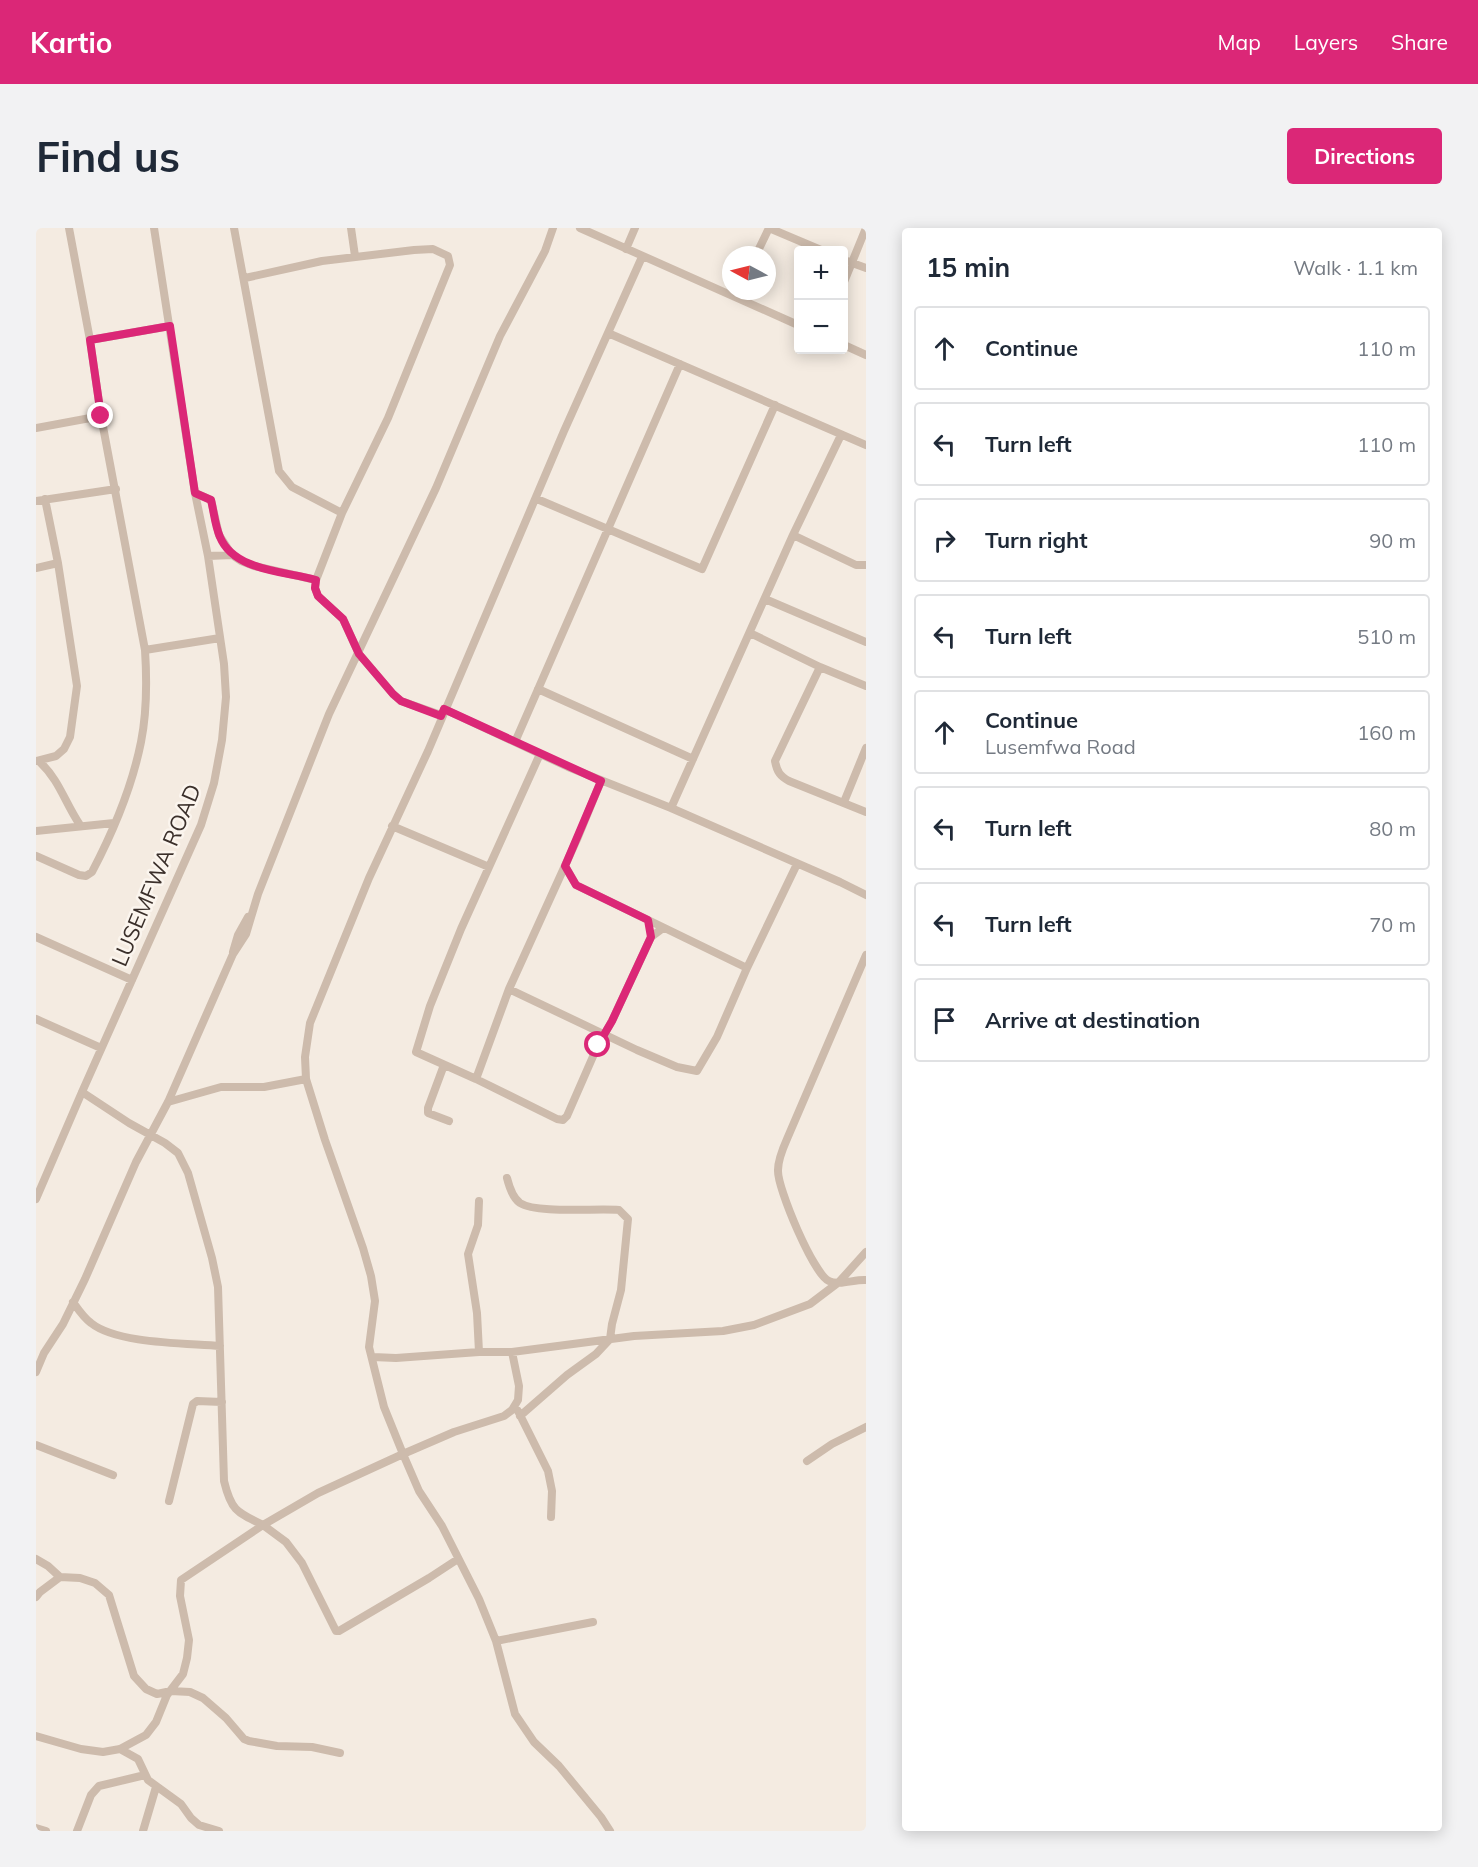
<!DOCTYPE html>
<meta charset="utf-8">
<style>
:root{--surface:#fff;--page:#f2f2f3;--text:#1f2937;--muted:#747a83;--line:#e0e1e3;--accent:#db2777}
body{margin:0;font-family:Mulish,sans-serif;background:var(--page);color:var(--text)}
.controls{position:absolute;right:18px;top:18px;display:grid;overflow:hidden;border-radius:6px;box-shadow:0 3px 15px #0003}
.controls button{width:54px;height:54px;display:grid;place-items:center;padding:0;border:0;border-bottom:2px solid var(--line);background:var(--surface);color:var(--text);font:30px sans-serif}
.compass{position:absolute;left:686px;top:18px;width:54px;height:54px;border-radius:50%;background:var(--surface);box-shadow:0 3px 15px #0003;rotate:277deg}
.stop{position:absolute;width:18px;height:18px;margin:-14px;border:4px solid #db2777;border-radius:50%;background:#fff}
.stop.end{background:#db2777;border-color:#fff;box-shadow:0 2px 6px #0008}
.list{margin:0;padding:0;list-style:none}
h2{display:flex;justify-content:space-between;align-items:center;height:78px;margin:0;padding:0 24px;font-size:26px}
h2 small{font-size:20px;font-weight:400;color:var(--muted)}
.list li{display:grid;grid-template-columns:39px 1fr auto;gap:18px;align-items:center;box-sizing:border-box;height:84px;margin:0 12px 12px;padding:0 12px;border:2px solid var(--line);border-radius:6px}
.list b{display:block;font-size:22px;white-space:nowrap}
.list p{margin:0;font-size:20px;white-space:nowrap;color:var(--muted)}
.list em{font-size:20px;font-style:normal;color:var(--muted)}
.icon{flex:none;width:33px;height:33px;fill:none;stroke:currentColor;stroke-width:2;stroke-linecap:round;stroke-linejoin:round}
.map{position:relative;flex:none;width:830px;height:1603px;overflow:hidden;border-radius:6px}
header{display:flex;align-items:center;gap:36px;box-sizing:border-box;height:84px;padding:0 30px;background:var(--accent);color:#fff}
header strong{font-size:28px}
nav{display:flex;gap:33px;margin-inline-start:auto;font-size:21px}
.intro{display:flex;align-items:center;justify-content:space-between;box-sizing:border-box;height:144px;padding:0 36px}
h1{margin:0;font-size:42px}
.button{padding:15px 27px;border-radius:6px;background:var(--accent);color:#fff;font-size:21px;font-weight:700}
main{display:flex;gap:36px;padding:0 36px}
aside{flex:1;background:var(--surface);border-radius:6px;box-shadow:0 3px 15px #0003}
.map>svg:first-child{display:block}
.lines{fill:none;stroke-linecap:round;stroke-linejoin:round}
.minor{stroke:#cdbbac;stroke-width:8}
.route{stroke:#db2777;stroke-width:8}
.labels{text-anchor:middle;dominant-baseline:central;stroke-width:5;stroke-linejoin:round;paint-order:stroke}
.street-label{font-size:22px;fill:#3b302b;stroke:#fbf5ee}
</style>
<header>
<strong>Kartio</strong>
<nav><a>Map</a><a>Layers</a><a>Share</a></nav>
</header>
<div class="intro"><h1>Find us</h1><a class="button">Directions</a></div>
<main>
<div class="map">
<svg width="830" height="1603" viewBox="0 0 830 1603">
<rect width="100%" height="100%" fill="#f4ebe1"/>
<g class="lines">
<!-- minor -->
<path class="minor" d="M198 0 243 243 256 259 306 285
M315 0 319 28
M544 0 762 97
M733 0 785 22
M590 21 599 0
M720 27 733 0
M808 32 830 40
M209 50 286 33 378 22 397 21 412 28 414 37 352 190 306 285 280 352 279 360 282 368 307 391 323 426 357 466 365 473 405 487
M808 54 830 0
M572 105 830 217
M54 112 134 98
M808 117 830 127
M0 200 65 188
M159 265 175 272 183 307 196 327
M501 271 666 341 739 177
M0 273 80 261
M757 307 820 337H830
M172 328 196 327 205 333 218 338 280 352
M0 340 22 335
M729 371 830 414
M714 405 784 439 830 458
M109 422 184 410
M784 439 739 533C741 544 744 548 753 553L830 584
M502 461 657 531
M408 481 532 539 635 580 804 654 830 667
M479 514 644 136
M504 526 425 701 394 778 380 824 440 851 521 891 527 892 531 888 562 817 576 793 615 709 627 700
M0 533 20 528 28 521 34 509 41 458 22 335 9 271
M3 533C24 553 28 573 44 597
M808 574 830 520
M635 580 757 307 805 207
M356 598 453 639
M0 603 78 595
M0 628 43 647 50 648 56 644C77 604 96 559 105 514 111 484 111 453 109 422L65 188 54 112 33 0
M529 638 540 657 711 740
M0 709 96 752
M197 724 202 707 212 689
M830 727 751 911C747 920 742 932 742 942 741 960 778 1047 793 1053 803 1058 819 1051 830 1052
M473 761 601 822 641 839 661 843 681 809 711 740 761 636
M0 791 65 820
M408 837 392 880V885L413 893
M440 851 473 761 542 609 565 553
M46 864 93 895 129 915 142 925 152 945 176 1030 182 1059 188 1253C195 1282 200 1284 227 1297L282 1265 367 1226 348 1179 333 1119 339 1073 335 1048 327 1020 289 912 270 851 269 829 274 795 333 650 392 523 528 203 606 29
M132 874 185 859H228L270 851
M471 950C473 958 477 970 484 975 501 986 561 980 583 982L592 991 585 1062 576 1096 574 1111 560 1126 531 1147 484 1188
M0 971 46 864 165 597 178 555 186 512 190 469 188 436 172 328 159 265 118 0
M37 1074C42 1081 47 1089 55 1095 81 1116 150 1115 184 1118
M443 1124 441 1085 432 1026 442 997 443 973
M476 1124 483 1158 482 1172 476 1182 468 1188 418 1204 367 1226 383 1263 406 1298 443 1371 460 1413 479 1486 498 1514 523 1538 565 1589 574 1603
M337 1129 360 1130 443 1124H476L598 1108 687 1103 718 1097 774 1076 803 1054 830 1024
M0 1144 8 1125 27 1096 49 1051 100 934 132 874 197 726 210 706 222 666 293 486 400 260 464 108 509 23 517 0
M482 1183 512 1243 516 1263 515 1289
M0 1217 77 1247
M771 1233 796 1216 830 1199
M133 1273 157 1176 161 1173 186 1174
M0 1331 12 1338 24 1349
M0 1369 4 1364 24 1349 44 1350 59 1355 73 1367 98 1448 110 1461 121 1466 135 1463 154 1464 167 1470 190 1490 208 1511 213 1513 241 1518 276 1519 304 1525
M460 1413 557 1394
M0 1508 45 1521 67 1524 84 1521 110 1507 120 1494 131 1467 147 1446 151 1430 153 1412 144 1368 145 1352 227 1297 250 1314 266 1335 300 1403H303L393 1350 422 1331
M84 1521 102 1531 112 1552 145 1576 155 1590 163 1597 183 1603
M0 1600 10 1603
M41 1603 55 1567 63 1558 109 1547
M107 1603 120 1559"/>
</g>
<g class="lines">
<!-- route -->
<path class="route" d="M65 188 54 112 134 98 159 265 175 272C178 284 179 298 184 309 198 343 248 343 280 352L279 360 282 368 307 391 323 426 357 466 365 473 405 488 408 481 565 553 529 638 540 657 612 692 615 709 576 793 562 817"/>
</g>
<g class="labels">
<!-- street labels -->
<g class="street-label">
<text transform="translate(120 647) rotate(-67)">LUSEMFWA ROAD</text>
</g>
</g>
</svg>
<div class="controls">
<button>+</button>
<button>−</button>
</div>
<svg class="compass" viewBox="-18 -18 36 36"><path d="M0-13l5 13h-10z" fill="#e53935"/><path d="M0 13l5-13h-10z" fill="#747a83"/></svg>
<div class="stop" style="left:562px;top:817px"></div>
<div class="stop end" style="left:65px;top:188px"></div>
</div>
<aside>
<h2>15 min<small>Walk · 1.1 km</small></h2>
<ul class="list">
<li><svg class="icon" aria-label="ahead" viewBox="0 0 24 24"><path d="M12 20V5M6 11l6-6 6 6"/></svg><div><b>Continue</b></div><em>110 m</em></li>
<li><svg class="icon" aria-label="left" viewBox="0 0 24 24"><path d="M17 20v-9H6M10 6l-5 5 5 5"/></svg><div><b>Turn left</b></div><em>110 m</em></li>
<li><svg class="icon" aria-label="right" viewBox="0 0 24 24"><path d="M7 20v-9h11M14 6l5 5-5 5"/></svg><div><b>Turn right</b></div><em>90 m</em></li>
<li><svg class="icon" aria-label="left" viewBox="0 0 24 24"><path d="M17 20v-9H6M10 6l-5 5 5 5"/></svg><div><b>Turn left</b></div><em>510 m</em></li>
<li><svg class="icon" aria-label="ahead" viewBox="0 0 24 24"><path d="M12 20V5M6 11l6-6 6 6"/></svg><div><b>Continue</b><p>Lusemfwa Road</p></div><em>160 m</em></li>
<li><svg class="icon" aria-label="left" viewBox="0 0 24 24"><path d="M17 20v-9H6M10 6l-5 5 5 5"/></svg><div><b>Turn left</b></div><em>80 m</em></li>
<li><svg class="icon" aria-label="left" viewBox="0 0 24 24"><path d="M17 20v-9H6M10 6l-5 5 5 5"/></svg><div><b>Turn left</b></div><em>70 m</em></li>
<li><svg class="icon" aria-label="arrive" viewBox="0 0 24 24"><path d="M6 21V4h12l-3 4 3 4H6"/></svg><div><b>Arrive at destination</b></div></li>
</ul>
</aside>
</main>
